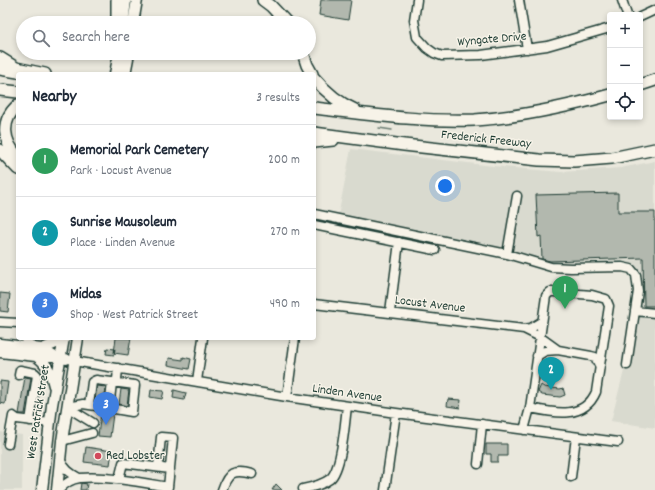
<!DOCTYPE html>
<meta charset="utf-8">
<style>
:root{--surface:#fff;--page:#f2f2f3;--text:#1f2937;--muted:#747a83;--line:#e0e1e3;--accent:#d1495b}
body{margin:0;font-family:Dekko,sans-serif;background:var(--page);color:var(--text)}
.controls{position:absolute;right:12px;top:12px;display:grid;overflow:hidden;border-radius:4px;box-shadow:0 2px 6px #0003}
.controls button{width:36px;height:36px;display:grid;place-items:center;padding:0;border:0;border-bottom:1px solid var(--line);background:var(--surface);color:var(--text);font:20px sans-serif}
.you{position:absolute;left:445px;top:186px;width:14px;height:14px;margin:-10px;border:3px solid #fff;border-radius:50%;background:#1a73e8;box-shadow:0 0 0 6px #1a73e833}
.badge{display:grid;place-items:center;width:26px;height:26px;border-radius:50%;background:var(--accent);color:#fff;font-size:13px;font-weight:700}
.pin{position:absolute;translate:-50% -33px;filter:drop-shadow(0 1px 2px #0008)}
.pin::after{content:'';position:absolute;top:21px;width:14px;height:12px;background:inherit;clip-path:polygon(0 0,100% 0,50% 100%)}
.list{margin:0;padding:0;list-style:none}
h2{display:flex;justify-content:space-between;align-items:center;height:52px;margin:0;padding:0 16px;font-size:17px}
h2 small{font-size:13px;font-weight:400;color:var(--muted)}
.list li{display:grid;grid-template-columns:26px 1fr auto;gap:12px;align-items:center;box-sizing:border-box;height:72px;padding:0 16px;border-top:1px solid var(--line)}
.list b{display:block;font-size:15px;white-space:nowrap}
.list p{margin:0;font-size:13px;white-space:nowrap;color:var(--muted)}
.list em{font-size:13px;font-style:normal;color:var(--muted)}
.icon{flex:none;width:22px;height:22px;fill:none;stroke:currentColor;stroke-width:2;stroke-linecap:round;stroke-linejoin:round}
.map{position:relative;flex:none;width:655px;height:490px;overflow:hidden}
.search{position:absolute;background:var(--surface);box-shadow:0 2px 6px #0003;left:16px;top:16px;width:300px;height:44px;display:flex;align-items:center;gap:10px;box-sizing:border-box;padding:0 14px;border-radius:22px;color:var(--muted);font-size:15px}
.panel{position:absolute;background:var(--surface);box-shadow:0 2px 6px #0003;left:16px;top:72px;width:300px;height:268px;border-radius:4px}
.map>svg:first-child{display:block}
.built{fill:#d9dacf}
.lines{fill:none;stroke-linecap:round;stroke-linejoin:round}
.stream{stroke:#6a7c72;stroke-width:1.5}
.building{fill:#b2b8ae;stroke:#1f3d34}
.minor-casing{stroke:#1f3d34;stroke-width:11}
.major-casing{stroke:#1f3d34;stroke-width:13}
.highway-casing{stroke:#1f3d34;stroke-width:14}
.minor{stroke:#f7f3e8;stroke-width:8}
.major{stroke:#f7f3e8;stroke-width:10}
.highway{stroke:#f7f3e8;stroke-width:11}
.poi-dot{fill:#d1495b;stroke:#f7f3e8;stroke-width:1.5}
.labels{text-anchor:middle;dominant-baseline:central;stroke-width:3;stroke-linejoin:round;paint-order:stroke}
.street-label{font-size:13px;fill:#1f3d34;stroke:#f7f3e8}
.poi-label{font-size:13px;fill:#1f3d34;stroke:#f7f3e8;text-anchor:start}
</style>
<div class="map">
<svg width="655" height="490" viewBox="0 0 655 490">
<rect width="100%" height="100%" fill="#eae8dd"/>
<filter id="ink" filterUnits="userSpaceOnUse"><feTurbulence type="fractalNoise" baseFrequency=".025" numOctaves="2"/><feDisplacementMap in="SourceGraphic" scale="8" xChannelSelector="R" yChannelSelector="G"/><feConvolveMatrix kernelMatrix="1 2 1 2 8 2 1 2 1" color-interpolation-filters="sRGB"/></filter>
<g filter="url(#ink)">
<!-- built -->
<path class="built" d="M351 149 493 166 561 172 621 168 655 161V428L611 421 625 367 635 288 632 277 630 274 625 271H620L561 272 513 259 337 222Z
M0 432 22 435V490H0Z"/>
<g class="lines">
<!-- stream -->
<path class="stream" d="M379 128 392 130"/>
</g>
<!-- building -->
<path class="building" d="M321 0H351L348 20 319 15Z
M618 193V212H655V306H644L643 258 550 261 542 259 541 236 538 237 536 195Z
M0 293 10 294 8 312 0 311Z
M116 338H131L128 355 114 353Z
M107 348 115 349 114 355 106 354Z
M183 357 191 359 189 369 168 365 169 358 183 360Z
M25 377 31 378 25 414H19Z
M0 381 8 382 5 404 0 403Z
M541 385 544 387 560 389 563 388 565 395 560 397 542 395 538 392Z
M97 386 106 387 104 402 95 400Z
M121 389 129 390 127 406 119 404Z
M151 390 164 391 162 399 150 397Z
M174 390 186 393 184 400 173 398Z
M448 399 461 400 460 408 447 406Z
M101 412 113 414 110 437 98 436Z
M486 444H507V456H498V462H491V454H486Z
M86 447 112 451 110 465 84 462Z
M81 483 87 484 86 490H80Z
M276 484 282 490H272Z"/>
<g class="lines">
<!-- minor casing -->
<g class="minor-casing">
<path id="minor" d="M417 0 414 20 417 37 427 48 434 53 442 56 481 55 547 46 610 28
M519 0 527 49
M622 0 627 15
M640 17 655 10
M314 214 507 254 551 267 571 268 622 267 631 269 636 275 638 291 627 365
M314 225 435 250
M507 254 517 196
M314 304 524 329 531 328 541 322
M635 311 655 313
M390 312 399 242
M0 322 18 323
M524 329 540 337 558 350 591 356 595 357 599 365
M25 338 33 348
M537 356 545 351 558 350
M74 361 287 397 396 413 618 442
M19 375 20 370 35 373 37 375 30 421
M197 381 203 338
M287 397 295 338
M89 405 92 382 96 380 135 385 132 412 109 408
M67 407 83 404 109 408 112 383 117 380 118 368
M67 407 93 423
M524 430 530 408 546 296 550 292H554L592 295 606 299 609 306 596 392C584 420 554 413 530 408
M62 441 92 433
M8 444 13 416 17 419 50 423
M60 459C64 469 70 473 79 478
M478 464 482 424
M571 477 576 437
M119 479 123 463 170 469
M303 489C313 487 322 485 330 479 342 469 345 422 347 406
M59 490C64 484 72 479 80 478 109 476 139 482 168 487L173 438 161 437 158 467
M222 490C228 472 234 469 252 474
M385 490 396 413"/>
</g>
<!-- major casing -->
<g class="major-casing">
<path id="major" d="M123 23 126 0
M133 23 137 0
M115 74 119 53
M125 74 129 53
M0 344 42 349 53 356
M42 349 54 344 60 338
M0 352 36 356H53L66 359
M36 356C47 363 51 373 54 386
M42 490 52 405 64 338
M57 490 62 441 78 338"/>
</g>
<!-- highway casing -->
<g class="highway-casing">
<path id="highway" d="M117 0V23
M263 0 271 6 287 23
M303 53 307 65 312 74
M0 58 16 68 45 74
M0 69 18 72
M314 78C325 91 339 103 355 110
M640 85 655 80
M0 90 18 92
M18 105C0 121 3 141 18 157
M314 108C367 114 421 122 475 120 521 117 566 107 610 95
M314 133 404 145 539 160 574 161 612 158 655 149
M314 142 333 140
M0 150 18 169"/>
</g>
<!-- minor -->
<use href="#minor" class="minor"/>
<!-- major -->
<use href="#major" class="major"/>
<!-- highway -->
<use href="#highway" class="highway"/>
</g>
</g>
<!-- markers -->
<circle class="poi-dot" cx="98" cy="456" r="4"/>
<g class="labels">
<!-- street labels -->
<g class="street-label">
<text transform="translate(492 40) rotate(-5)">Wyngate Drive</text>
<text transform="translate(486 140) rotate(6)">Frederick Freeway</text>
<text transform="translate(430 305) rotate(7)">Locust Avenue</text>
<text transform="translate(347 394) rotate(8)">Linden Avenue</text>
<text transform="translate(39 412) rotate(-81)">West Patrick Street</text>
</g>
<!-- poi labels -->
<g class="poi-label">
<text x="106" y="456">Red Lobster</text>
</g>
</g>
</svg>
<div class="controls">
<button>+</button>
<button>−</button>
<button><svg class="icon" aria-label="locate" viewBox="0 0 24 24"><circle cx="12" cy="12" r="6"/><path d="M12 2v4M12 18v4M2 12h4M18 12h4"/></svg></button>
</div>
<div class="you"></div>
<div class="pin badge" style="left:565px;top:309px;background:#2e9e5b">1</div>
<div class="pin badge" style="left:551px;top:390px;background:#0f9aa8">2</div>
<div class="pin badge" style="left:106px;top:425px;background:#3f7fe0">3</div>
<div class="search"><svg class="icon" aria-label="search" viewBox="0 0 24 24"><circle cx="10" cy="10" r="6"/><path d="M15 15l6 6"/></svg>Search here</div>
<section class="panel">
<h2>Nearby<small>3 results</small></h2>
<ul class="list">
<li><span class="badge" style="background:#2e9e5b">1</span><div><b>Memorial Park Cemetery</b><p>Park · Locust Avenue</p></div><em>200 m</em></li>
<li><span class="badge" style="background:#0f9aa8">2</span><div><b>Sunrise Mausoleum</b><p>Place · Linden Avenue</p></div><em>270 m</em></li>
<li><span class="badge" style="background:#3f7fe0">3</span><div><b>Midas</b><p>Shop · West Patrick Street</p></div><em>490 m</em></li>
</ul>
</section>
</div>
